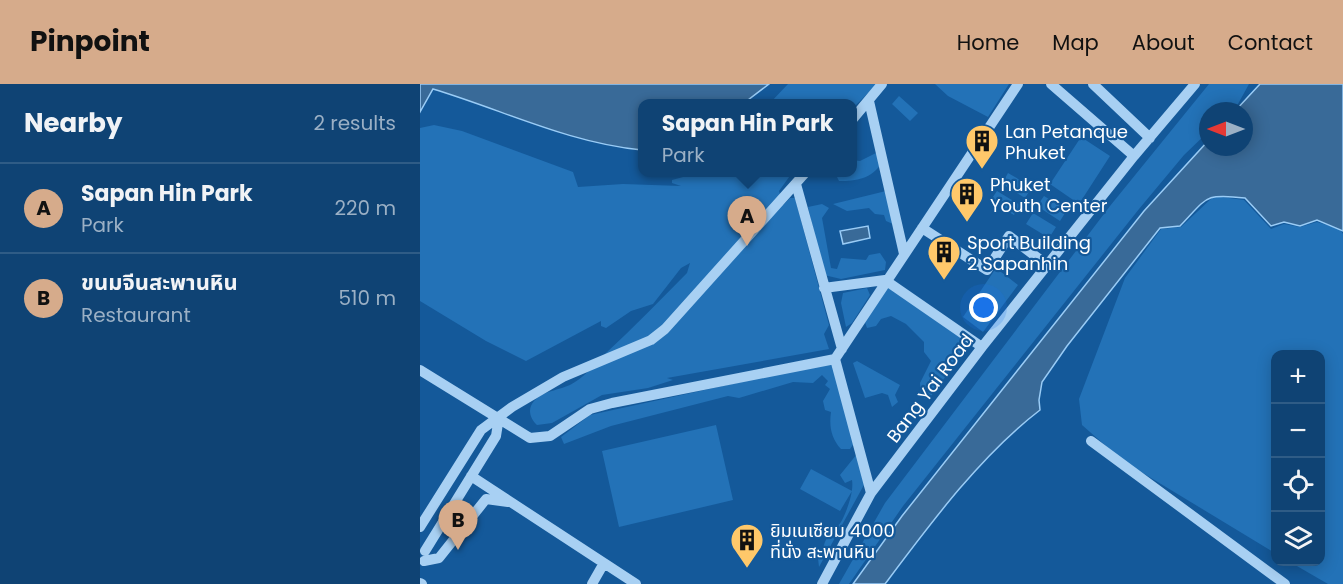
<!DOCTYPE html>
<meta charset="utf-8">
<style>
:root{--surface:#0f4374;--page:#1d4e7c;--text:#f1f3f6;--muted:#9bb0c5;--line:#2f5c86;--accent:#d6ab8b}
body{margin:0;font-family:Poppins,"Noto Sans Thai",sans-serif;background:var(--page);color:var(--text)}
.controls{position:absolute;right:18px;bottom:18px;display:grid;overflow:hidden;border-radius:12px;box-shadow:0 3px 15px #0003}
.controls button{width:54px;height:54px;display:grid;place-items:center;padding:0;border:0;border-bottom:2px solid var(--line);background:var(--surface);color:var(--text);font:30px sans-serif}
.compass{position:absolute;left:779px;top:18px;width:54px;height:54px;border-radius:50%;background:var(--surface);box-shadow:0 3px 15px #0003;rotate:270deg}
.you{position:absolute;left:564px;top:224px;width:21px;height:21px;margin:-15px;border:4px solid #fff;border-radius:50%;background:#1a73e8;box-shadow:0 0 0 9px #1a73e833}
.badge{display:grid;place-items:center;width:39px;height:39px;border-radius:50%;background:var(--accent);color:#111;font-size:20px;font-weight:700}
.pin{position:absolute;translate:-50% -50px;filter:drop-shadow(0 2px 3px #0008)}
.pin::after{content:'';position:absolute;top:32px;width:21px;height:18px;background:inherit;clip-path:polygon(0 0,100% 0,50% 100%)}
.popup{position:absolute;left:218px;top:15px;width:219px;height:78px;box-sizing:border-box;display:grid;place-content:center;border-radius:12px;background:var(--surface);filter:drop-shadow(0 2px 4px #0005);font-size:20px;white-space:nowrap;color:var(--muted)}
.popup b{font-size:22px;color:var(--text)}
.popup::after{content:'';position:absolute;left:50%;top:100%;margin-left:-12px;border:12px solid transparent;border-top-color:var(--surface)}
.list{margin:0;padding:0;list-style:none}
h2{display:flex;justify-content:space-between;align-items:center;height:78px;margin:0;padding:0 24px;font-size:26px}
h2 small{font-size:20px;font-weight:400;color:var(--muted)}
.list li{display:grid;grid-template-columns:39px 1fr auto;gap:18px;align-items:center;box-sizing:border-box;height:90px;padding:0 24px;border-top:2px solid var(--line)}
.list b{display:block;font-size:22px;white-space:nowrap}
.list p{margin:0;font-size:20px;white-space:nowrap;color:var(--muted)}
.list em{font-size:20px;font-style:normal;color:var(--muted)}
.icon{flex:none;width:33px;height:33px;fill:none;stroke:currentColor;stroke-width:2;stroke-linecap:round;stroke-linejoin:round}
.map{position:relative;flex:none;width:923px;height:500px;overflow:hidden}
header{display:flex;align-items:center;gap:36px;box-sizing:border-box;height:84px;padding:0 30px;background:var(--accent);color:#111}
header strong{font-size:28px}
nav{display:flex;gap:33px;margin-inline-start:auto;font-size:21px}
main{display:flex}
aside{flex:1;background:var(--surface)}
.map>svg:first-child{display:block}
.green{fill:#2372b7}
.water{fill:#396a98;stroke:#9accf6;stroke-width:1.5}
.lines{fill:none;stroke-linecap:round;stroke-linejoin:round}
.minor{stroke:#a8d0f3;stroke-width:10}
.labels{text-anchor:middle;dominant-baseline:central;stroke-width:4.5;stroke-linejoin:round;paint-order:stroke}
.poi-label{font-size:18px;fill:#fff;stroke:#14599a;text-anchor:start}
.street-label{font-size:18px;fill:#fff;stroke:#14599a}
</style>
<header>
<strong>Pinpoint</strong>
<nav><a>Home</a><a>Map</a><a>About</a><a>Contact</a></nav>
</header>
<main>
<aside>
<h2>Nearby<small>2 results</small></h2>
<ul class="list">
<li><span class="badge">A</span><div><b>Sapan Hin Park</b><p>Park</p></div><em>220 m</em></li>
<li><span class="badge">B</span><div><b>ขนมจีนสะพานหิน</b><p>Restaurant</p></div><em>510 m</em></li>
</ul>
</aside>
<div class="map">
<svg width="923" height="500" viewBox="0 0 923 500">
<rect width="100%" height="100%" fill="#14599a"/>
<!-- green -->
<path class="green" d="M368 0H457L432 25V20H349Z
M515 0H589L568 33 528 12Z
M789 0H829L818 20 810 27H788V48L764 71 719 125 483 422 429 500H419L465 419 690 122Z
M479 12 498 29 490 37 472 20Z
M14 41 42 47 153 88 158 103 203 100 261 102 252 99V96L278 89H372L359 107 363 121 370 114H375L409 241 404 250 409 265 247 294 253 296 228 304 182 311 132 339 117 341C110 335 107 325 114 317 125 305 142 307 155 298 166 291 176 279 185 270 213 244 240 216 267 189L270 179 261 184 233 220 211 227 186 244 181 242V237L106 277 66 257 0 217V44Z
M661 53 690 72 659 120 630 100Z
M458 68 462 79C451 95 437 97 419 97L415 89 432 88V76L440 77Z
M588 89 612 103 605 114 582 100Z
M466 107 473 140 466 137 464 131 455 130 449 124 427 127 413 120Z
M577 107 600 121 594 131 570 117Z
M624 112 647 126 640 137 617 122Z
M794 112 824 116 851 145 864 140 880 143 897 138 920 145 923 150V500H908L870 478H900V270H856L855 469 703 377 662 341 659 315 705 194 741 145 761 143Z
M402 120 409 124 402 134 411 184 417 185 421 174 446 176 449 171 460 169 466 178 465 186 421 195 404 191 388 123Z
M613 129 636 143 629 154 606 140Z
M576 184 598 201 563 248 543 233Z
M466 202 545 255 547 264 508 316 501 313 500 299 511 277 504 268V258L486 240 471 232 461 235 456 242 447 244 445 238Z
M447 204 450 211 432 239 426 243 421 219 423 209Z
M437 277 480 301 475 311 478 318 472 323 468 311 462 309 445 314 433 279Z
M413 278 435 358 430 365H421C411 354 409 342 411 328L405 326 403 317 410 305 405 301 408 297 402 291 393 299 373 298 319 314 308 312 191 342 144 360 141 353 170 331Z
M296 341 313 416 199 443 182 367Z
M437 370 445 399 399 483 398 474C404 467 403 459 408 452 411 446 418 443 421 438 427 427 434 408 432 396L425 399 420 391Z
M391 385 432 407 420 427 380 405Z"/>
<!-- water -->
<path class="water" d="M0 0H349L324 19 222 20V66C149 59 83 26 13 5L0 28Z
M840 0H923V147L897 136 880 142 864 138 851 142 825 114C784 109 788 113 760 142L740 144 647 262 622 298 619 316 620 326C561 371 510 440 465 500H433L482 432 724 127 788 57V63H824V27H815Z
M448 142 450 154 423 160 420 147Z"/>
<g class="lines">
<!-- minor -->
<path class="minor" d="M631 0 714 72
M673 0 730 54
M449 17 484 170
M432 36 462 0
M376 100 422 265
M502 144 567 186 589 152 627 181
M404 204 465 196 562 263
M415 275 451 409
M0 286 110 354 130 352 170 325 192 319 415 275 598 0
M671 357 865 500
M51 392 216 500
M0 443 61 346 92 323 143 293 231 256 245 245 386 88
M5 467 76 352 79 333
M4 477 19 474 66 415 88 418
M0 499 2 500
M172 500 184 479
M402 500 451 409 562 263 714 72 775 0"/>
</g>
<!-- icons -->
<defs>
<g id="building-pin" transform="scale(1.725)"><path d="M0 17L-7.5 6A9.5 9.5 0 1 1 7.5 6Z" fill="#ffc86a" stroke="#14599a"/><path d="M-4-6H4V6H1V3H-1V6H-4ZM-2.5-4.3h1.7v1.8h-1.7ZM.8-4.3h1.7v1.8H.8ZM-2.5-1h1.7V.8h-1.7ZM.8-1h1.7V.8H.8Z" fill="#111"/></g>
</defs>
<g fill-rule="evenodd">
<use href="#building-pin" x="562" y="57"/>
<use href="#building-pin" x="547" y="110"/>
<use href="#building-pin" x="524" y="168"/>
<use href="#building-pin" x="327" y="456"/>
</g>
<g class="labels">
<!-- poi labels -->
<g class="poi-label">
<text x="585" y="47">Lan Petanque<tspan x="585" dy="21">Phuket</tspan></text>
<text x="570" y="100">Phuket<tspan x="570" dy="21">Youth Center</tspan></text>
<text x="547" y="158">Sport Building<tspan x="547" dy="21">2 Sapanhin</tspan></text>
<text x="350" y="446">ยิมเนเซียม 4000<tspan x="350" dy="21">ที่นั่ง สะพานหิน</tspan></text>
</g>
<!-- street labels -->
<g class="street-label">
<text transform="translate(510 304) rotate(-53)">Bang Yai Road</text>
</g>
</g>
</svg>
<div class="controls">
<button>+</button>
<button>−</button>
<button><svg class="icon" aria-label="locate" viewBox="0 0 24 24"><circle cx="12" cy="12" r="6"/><path d="M12 2v4M12 18v4M2 12h4M18 12h4"/></svg></button>
<button><svg class="icon" aria-label="layers" viewBox="0 0 24 24"><path d="M12 4l9 5-9 5-9-5zM3 14l9 5 9-5"/></svg></button>
</div>
<svg class="compass" viewBox="-18 -18 36 36"><path d="M0-13l5 13h-10z" fill="#e53935"/><path d="M0 13l5-13h-10z" fill="#9bb0c5"/></svg>
<div class="you"></div>
<div class="pin badge" style="left:327px;top:162px">A</div>
<div class="popup"><b>Sapan Hin Park</b>Park</div>
<div class="pin badge" style="left:38px;top:466px">B</div>
</div>
</main>
